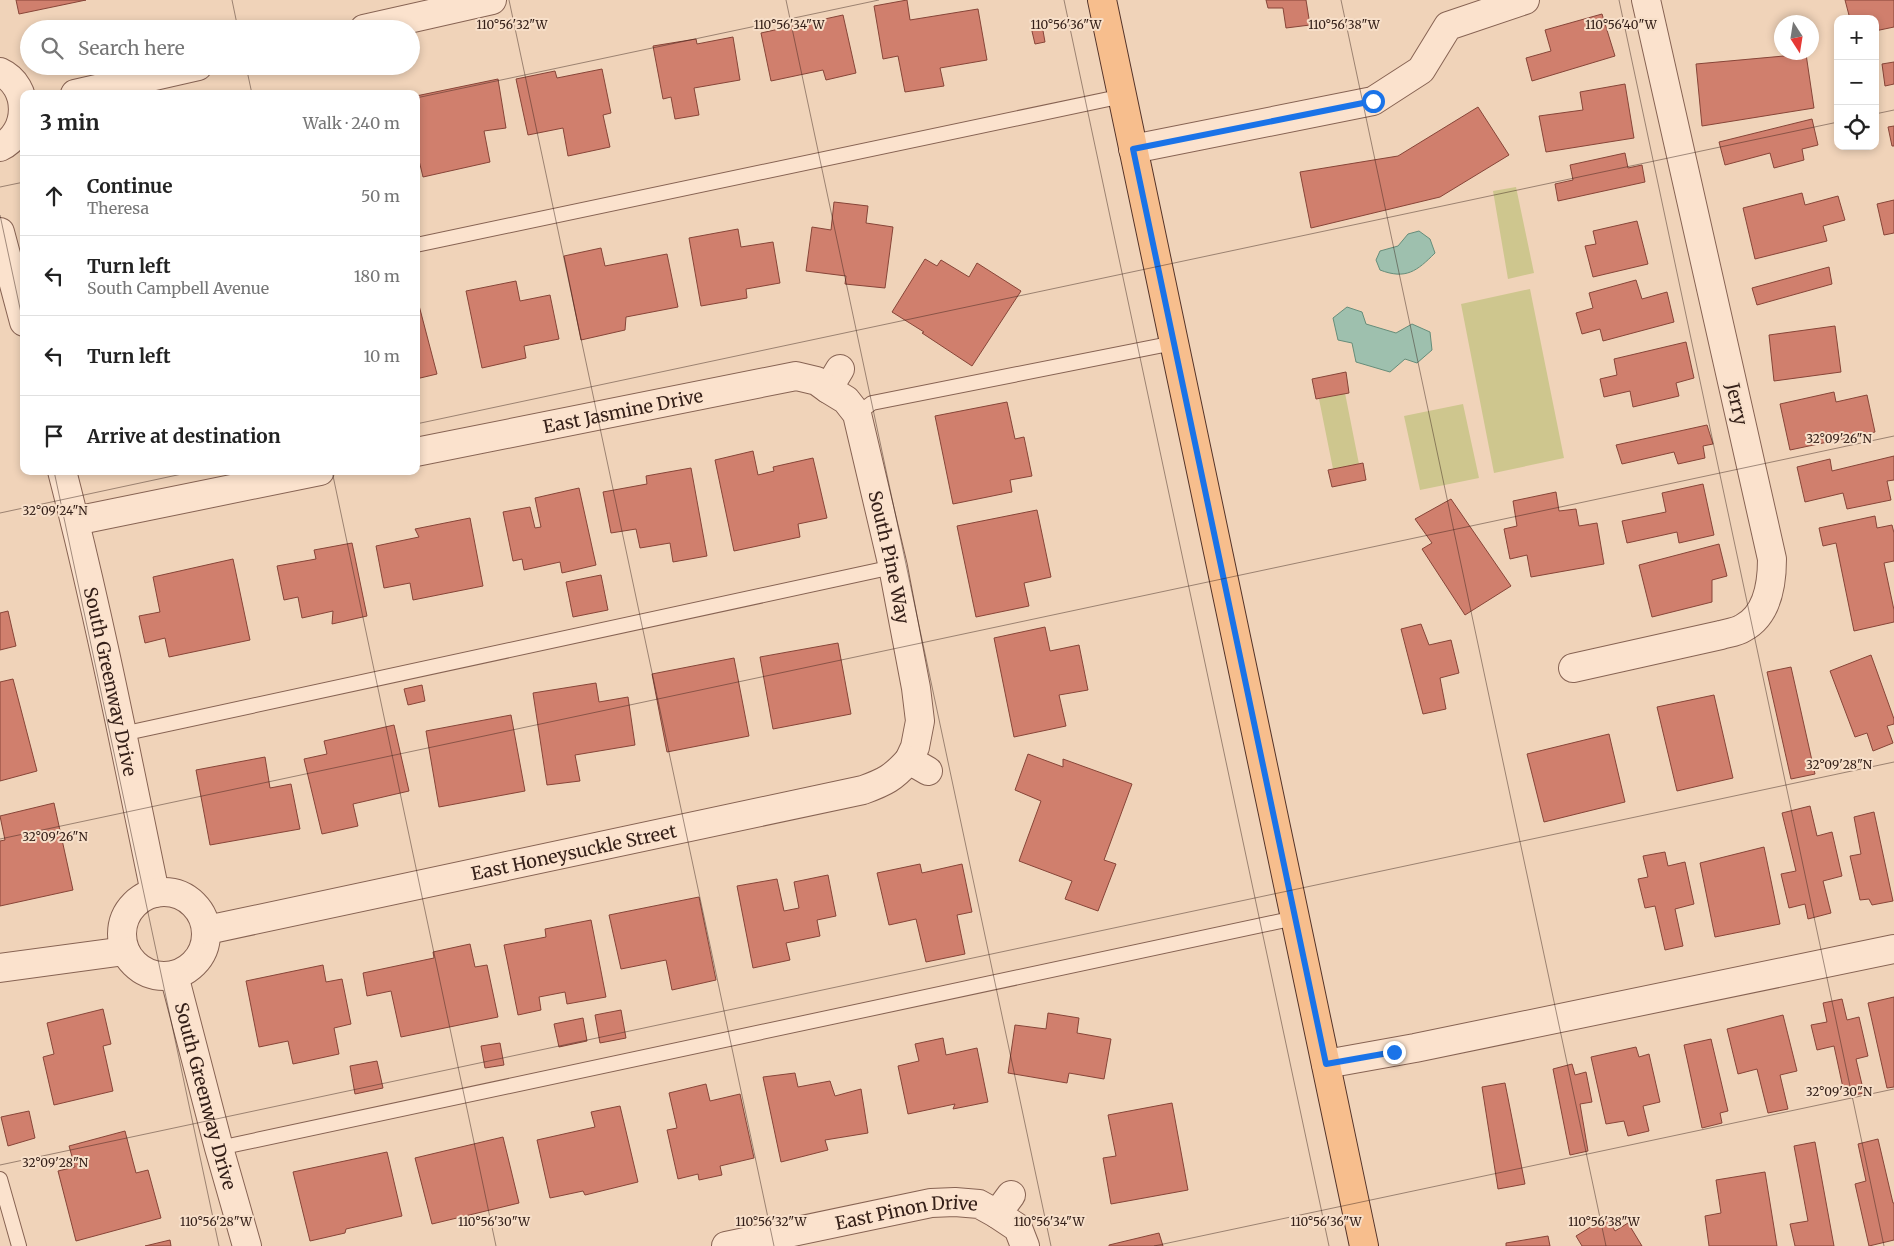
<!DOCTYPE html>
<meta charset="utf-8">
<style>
:root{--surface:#fff;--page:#f2f2f2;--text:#222;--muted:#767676;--line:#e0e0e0}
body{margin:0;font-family:Merriweather,serif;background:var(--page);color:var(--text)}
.controls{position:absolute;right:15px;top:15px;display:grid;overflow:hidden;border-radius:10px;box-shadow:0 2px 8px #0003}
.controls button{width:45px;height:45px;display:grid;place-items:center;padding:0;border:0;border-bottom:1px solid var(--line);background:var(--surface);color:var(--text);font:25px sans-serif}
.compass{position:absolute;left:1774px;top:15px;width:45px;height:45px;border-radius:50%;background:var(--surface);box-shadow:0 2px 8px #0003;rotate:168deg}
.stop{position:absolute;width:15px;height:15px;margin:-11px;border:4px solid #1a73e8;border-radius:50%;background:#fff}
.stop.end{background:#1a73e8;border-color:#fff;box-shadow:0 1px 5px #0008}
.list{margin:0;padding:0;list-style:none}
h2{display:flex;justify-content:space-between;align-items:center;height:65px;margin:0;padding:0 20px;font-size:21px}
h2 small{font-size:16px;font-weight:400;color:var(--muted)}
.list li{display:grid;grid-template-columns:32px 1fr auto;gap:15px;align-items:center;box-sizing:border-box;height:80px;padding:0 20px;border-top:1px solid var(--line)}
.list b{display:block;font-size:19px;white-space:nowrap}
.list p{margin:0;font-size:16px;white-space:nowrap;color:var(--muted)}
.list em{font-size:16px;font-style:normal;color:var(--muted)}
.icon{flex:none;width:28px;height:28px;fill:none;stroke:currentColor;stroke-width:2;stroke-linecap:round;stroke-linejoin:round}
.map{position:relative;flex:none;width:1894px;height:1246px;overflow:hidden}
.search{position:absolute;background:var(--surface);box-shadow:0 2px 8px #0003;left:20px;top:20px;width:400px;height:55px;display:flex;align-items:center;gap:12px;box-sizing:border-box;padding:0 18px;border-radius:28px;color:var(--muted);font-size:19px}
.panel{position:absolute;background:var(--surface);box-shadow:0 2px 8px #0003;left:20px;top:90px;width:400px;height:385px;border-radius:10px}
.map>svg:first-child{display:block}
.green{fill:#cec68e}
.water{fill:#9ec0ae;stroke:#668d7a}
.building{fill:#d07f6d;stroke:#874538}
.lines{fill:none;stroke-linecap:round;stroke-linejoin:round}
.service-casing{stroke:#876353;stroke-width:16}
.minor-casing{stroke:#876353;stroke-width:30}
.primary-casing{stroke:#543329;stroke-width:30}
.service{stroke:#fbe2cd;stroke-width:14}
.minor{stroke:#fbe2cd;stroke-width:28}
.primary{stroke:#f7be8d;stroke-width:28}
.route{stroke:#1a73e8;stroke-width:6}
.ticks{fill:none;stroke:#352019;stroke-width:1;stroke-opacity:0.45}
.labels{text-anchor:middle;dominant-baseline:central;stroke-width:4;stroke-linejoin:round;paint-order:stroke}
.street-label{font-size:18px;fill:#352019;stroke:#f7dfc9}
.ticks-label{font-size:12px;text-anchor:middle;fill:#352019;stroke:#f7dfc9;stroke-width:4;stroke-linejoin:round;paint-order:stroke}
</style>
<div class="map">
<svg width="1894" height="1246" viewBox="0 0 1894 1246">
<rect width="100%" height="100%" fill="#f0d3b9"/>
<!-- green -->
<path class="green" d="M1516 187 1534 273 1508 279 1493 191Z
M1530 289 1564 458 1494 473 1461 304Z
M1345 393 1359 464 1333 469 1319 399Z
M1463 404 1479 478 1420 490 1404 416Z"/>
<!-- water -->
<path class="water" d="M1419 231 1430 239 1435 253C1417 271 1406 280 1380 270L1376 260 1380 251 1398 246 1408 234Z
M1347 307 1362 312 1366 324 1396 333 1412 324 1430 332 1432 350 1417 363 1405 359 1390 372 1356 362 1352 343 1338 340 1333 318Z"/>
<!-- building -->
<path class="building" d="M16 0H86L19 14Z
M907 0 910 20 978 9 987 60 940 68 944 86 905 92 898 56 883 59 874 6Z
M1266 0H1306L1310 25 1286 28 1283 8H1268Z
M1845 0H1894V27L1875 31V19H1850Z
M1602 14 1615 56 1532 81 1526 58 1551 51 1545 30Z
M843 15 856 73 826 80 823 70 771 81 761 33Z
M1042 25 1045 42 1035 44 1031 27Z
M733 37 740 80 694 88 699 115 675 119 671 97 663 99 653 46 696 39 697 44Z
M1806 54 1814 108 1702 126 1696 64Z
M1894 62V84L1885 86 1882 64Z
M602 69 611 113 603 115 610 147 568 156 563 128 528 135 516 79 555 71 557 78Z
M498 79 506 128 484 131 490 162 423 177 416 148V96Z
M1625 84 1634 138 1546 152 1539 116 1583 110 1580 92Z
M1478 107 1509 155 1440 197 1311 228 1300 172 1398 156Z
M1812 119 1818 145 1802 149 1804 160 1774 168 1770 153 1725 165 1719 142Z
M1894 126V146H1892L1888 127Z
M1625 153 1628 168 1642 165 1645 182 1558 201 1555 184 1573 180 1570 165Z
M1802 193 1805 205 1838 196 1845 220 1823 226 1827 241 1755 259 1743 208Z
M1894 200V233L1884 235 1877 204Z
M834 202 868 206 866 223 893 227 885 288 845 284 846 276 806 271 812 227 831 230Z
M1637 221 1648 264 1593 277 1585 246 1596 244 1593 231Z
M738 229 741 247 773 242 780 283 746 289 747 298 701 306 689 238Z
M601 248 605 266 667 254 678 307 626 317 625 330 581 340 564 256Z
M925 259 937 266 941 260 969 277 977 263 1021 291 972 366 922 333 924 332 892 312Z
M1829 267 1832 284 1757 305 1752 288Z
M1636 280 1642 299 1667 292 1674 322 1603 341 1600 329 1582 334 1576 313 1593 308 1589 293Z
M516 281 520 301 550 295 559 339 524 346 526 358 482 368 466 291Z
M416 294 437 374 416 379Z
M1835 326 1841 372 1774 381 1769 335Z
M1686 342 1694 378 1676 383 1679 396 1633 407 1630 391 1604 397 1600 379 1617 375 1614 359Z
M1346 372 1349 393 1316 399 1312 379Z
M1834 392 1836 402 1867 395 1875 432 1790 450 1780 404Z
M1007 402 1015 439 1024 437 1032 476 1010 480 1012 492 953 504 935 416Z
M1707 425 1713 444 1703 446 1705 458 1678 464 1674 452 1622 464 1616 445Z
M753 451 758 475 774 471 773 467 813 458 827 518 798 524 800 537 734 551 715 460Z
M1894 456V480L1887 481 1891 500 1847 509 1843 493 1805 502 1797 467 1830 459 1832 471Z
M1363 463 1366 480 1332 487 1328 470Z
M691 468 707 556 673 562 670 543 640 548 636 529 611 533 603 492 647 484 646 476Z
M1703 484 1714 535 1679 543 1677 532 1627 543 1622 521 1666 512 1662 493Z
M579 488 596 565 562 573 560 562 524 570 522 559 513 561 503 512 530 507 535 528 541 527 535 498Z
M1556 492 1559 511 1576 509 1579 526 1597 523 1604 564 1531 577 1527 555 1510 559 1504 529 1517 526 1513 501Z
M1451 499 1511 586 1465 615 1422 549 1432 543 1415 519Z
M1037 510 1051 577 1024 583 1029 606 976 617 957 526Z
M1875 516 1877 528 1892 525 1894 533V561L1884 563 1894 610V622L1854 631 1836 543 1823 546 1819 528Z
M470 518 483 586 413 600 410 583 384 588 376 546 419 537 415 529Z
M352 543 367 616 332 624 333 611 302 618 298 597 284 600 277 566 316 559 314 550Z
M1719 544 1727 576 1712 580V602L1652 617 1639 565Z
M233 559 250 640 169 657 165 638 145 643 139 616 160 612 153 577Z
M601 575 608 610 573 617 566 582Z
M8 611 16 646 0 650V613Z
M1421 624 1429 645 1451 640 1459 673 1440 678 1446 709 1423 714 1401 629Z
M1045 627 1050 651 1079 645 1088 690 1059 695 1066 726 1014 737 994 638Z
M838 643 851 714 773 729 760 657Z
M1871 655 1894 719V724L1887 726 1893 743 1873 751 1867 733 1855 737 1830 671Z
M734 658 749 736 667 752 652 674Z
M1791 667 1815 774 1791 779 1767 672Z
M13 679 37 771 0 781V682Z
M596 683 599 702 628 697 635 745 575 755 580 781 547 785 533 693Z
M422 685 425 701 408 705 404 689Z
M1714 695 1733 778 1677 791 1657 707Z
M511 715 525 791 439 807 426 731Z
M394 725 409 791 353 804 358 826 322 834 304 759 327 754 324 741Z
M1609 734 1625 802 1544 822 1527 754Z
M1028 754 1063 767V759L1132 784 1104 860 1116 864 1098 911 1065 899 1072 881 1019 861 1041 801 1015 790Z
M265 757 270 788 291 784 300 829 210 845 196 770Z
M54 803 73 890 0 906V841L5 840 0 816Z
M1810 806 1817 836 1832 832 1842 876 1823 881 1831 913 1808 919 1805 904 1789 908 1781 874 1796 871 1782 813Z
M1874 812 1893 901 1872 905 1869 899 1860 900 1850 856 1861 854 1854 817Z
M1764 847 1780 924 1715 937 1700 863Z
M1665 852 1668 866 1685 862 1694 904 1675 909 1683 946 1665 950 1655 906 1645 908 1638 879 1648 877 1643 856Z
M920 864 922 873 962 864 972 912 957 915 965 954 926 962 916 919 889 925 877 873Z
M828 875 836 916 817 920 820 936 786 943 790 960 753 968 737 886 777 879 784 911 799 908 794 882Z
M699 897 716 980 672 990 666 960 621 969 609 915Z
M591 920 606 997 567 1004 565 992 539 997 541 1010 518 1015 504 945 546 937 545 929Z
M470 944 475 967 487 965 498 1017 401 1037 391 991 367 996 363 973 434 958 433 952Z
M323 965 326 982 342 979 351 1024 334 1028 339 1054 293 1064 288 1041 259 1047 246 981Z
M1894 997V1087L1887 1088 1868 1003Z
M1842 999 1847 1020 1859 1017 1868 1056 1856 1059 1864 1093 1845 1097 1834 1046 1817 1050 1811 1025 1827 1022 1823 1003Z
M103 1009 111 1044 103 1046 113 1091 54 1105 43 1057 54 1054 47 1023Z
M621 1010 626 1038 600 1043 595 1015Z
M1048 1013 1079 1018 1077 1033 1111 1039 1104 1079 1069 1073 1067 1083 1008 1073 1015 1025 1046 1029Z
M1783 1015 1797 1071 1780 1075 1788 1109 1768 1113 1757 1069 1738 1074 1727 1029Z
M583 1018 587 1041 559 1047 554 1024Z
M943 1038 946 1055 977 1048 988 1102 953 1109 955 1104 908 1114 898 1066 919 1061 915 1044Z
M1711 1039 1728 1111 1720 1113 1722 1123 1702 1128 1684 1045Z
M500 1043 504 1065 485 1068 481 1046Z
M1636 1047 1639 1057 1649 1054 1660 1102 1643 1106 1649 1131 1628 1136 1624 1121 1606 1124 1591 1057Z
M377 1061 383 1088 355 1094 350 1066Z
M1572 1064 1575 1075 1586 1072 1592 1102 1580 1104 1588 1151 1570 1155 1553 1069Z
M795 1073 798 1087 830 1081 835 1096 861 1089 868 1133 825 1140 828 1150 781 1162 763 1077Z
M1505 1083 1525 1184 1498 1189 1482 1087Z
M706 1084 710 1101 740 1094 754 1158 720 1166 722 1175 699 1180 698 1174 678 1179 667 1130 677 1128 669 1093Z
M1172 1103 1188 1190 1111 1204 1103 1158 1116 1156 1108 1115Z
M620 1106 638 1182 585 1195 583 1191 550 1198 537 1140 595 1127 591 1112Z
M29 1111 35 1138 8 1146 1 1117Z
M125 1131 136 1173 148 1170 161 1218 76 1241 58 1171 75 1167 69 1146Z
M503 1137 519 1203 432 1224 415 1158Z
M1878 1139 1893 1203H1894V1240L1869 1246 1855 1184 1866 1181 1858 1144Z
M1815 1142 1834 1246H1795L1790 1224 1808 1221 1794 1146Z
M387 1152 402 1216 346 1229 345 1233 310 1241 293 1172Z
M1765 1172 1777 1246H1709L1705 1216 1721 1213 1716 1180Z
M1607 1217 1615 1231 1628 1223 1642 1246H1582L1576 1236Z
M1159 1233 1163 1246H1109V1245Z
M1548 1236 1550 1246H1506V1243Z
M170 1240 171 1246H145Z"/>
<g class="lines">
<!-- service casing -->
<g class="service-casing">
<path id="service" d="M416 245 1123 96
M857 414 872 403 1174 343
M122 734 893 567
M219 1148 1295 918
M0 1179 19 1246"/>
</g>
<!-- minor casing -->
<g class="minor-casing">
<g id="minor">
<path d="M364 29 492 0"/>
<path d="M0 72C31 86 30 133 0 147"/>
<path d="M75 94 198 66"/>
<path d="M1133 149 1373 101 1421 70 1448 26 1525 0"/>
<path d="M0 232 24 322"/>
<path id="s1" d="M840 369 828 389 846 400 857 414 893 567 916 688 920 721 915 747 909 760"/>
<path id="s2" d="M416 452 796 376 817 381 828 389"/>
<path id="s3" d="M62 471C98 610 126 752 155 893"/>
<path d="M75 521 320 471"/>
<path d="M1573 668 1721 635C1728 633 1737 632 1743 628 1768 615 1772 584 1772 559L1646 0"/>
<circle cx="164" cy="934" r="42"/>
<path id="s4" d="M207 930 863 790C885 782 893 778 909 760L928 771"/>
<path d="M0 968 125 951"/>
<path id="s5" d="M174 975 219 1148 247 1246"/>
<path d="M1326 1064 1415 1048 1894 949"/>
<path d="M1011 1195 997 1214 1018 1228 1025 1246"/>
<path id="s6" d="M726 1246 931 1203 955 1202 979 1204 997 1214"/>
</g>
</g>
<!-- primary casing -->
<g class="primary-casing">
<path id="primary" d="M1102 0 1364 1246"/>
</g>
<!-- service -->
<use href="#service" class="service"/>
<!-- minor -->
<use href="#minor" class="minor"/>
<!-- primary -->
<use href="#primary" class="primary"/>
</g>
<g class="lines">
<!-- route -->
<path class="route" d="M1373 101 1133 149 1326 1064 1394 1052"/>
</g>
<!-- ticks -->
<path class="ticks" d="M232 0 238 29M509 0 774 1246M786 0 1051 1246M1064 0 1329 1246M1341 0 1606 1246M1619 0 1884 1246M246 66 252 94M416 98 879 0M1875 114 1894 110M0 187 24 182M0 215 24 327M416 424 1838 122M54 471 219 1246M332 471 496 1246M0 513 196 471M0 839 1894 436M0 1165 1894 762M1154 1246 1894 1089"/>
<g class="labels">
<!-- street labels -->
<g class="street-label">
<text transform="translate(1737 404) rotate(77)">Jerry</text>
<text stroke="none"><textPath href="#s2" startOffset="211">East Jasmine Drive</textPath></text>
<text stroke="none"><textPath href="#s1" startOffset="209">South Pine Way</textPath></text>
<text stroke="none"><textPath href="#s3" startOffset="216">South Greenway Drive</textPath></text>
<text stroke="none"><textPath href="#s4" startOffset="375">East Honeysuckle Street</textPath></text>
<text stroke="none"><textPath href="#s5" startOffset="125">South Greenway Drive</textPath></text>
<text stroke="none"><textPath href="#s6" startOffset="184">East Pinon Drive</textPath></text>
</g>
</g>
<g class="ticks-label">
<text x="512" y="29">110°56'32"W</text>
<text x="789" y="29">110°56'34"W</text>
<text x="1066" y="29">110°56'36"W</text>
<text x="1344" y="29">110°56'38"W</text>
<text x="1621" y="29">110°56'40"W</text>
<text x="1839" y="443">32°09'26"N</text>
<text x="55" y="515">32°09'24"N</text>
<text x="1839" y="769">32°09'28"N</text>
<text x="55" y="841">32°09'26"N</text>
<text x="1839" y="1096">32°09'30"N</text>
<text x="55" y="1167">32°09'28"N</text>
<text x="216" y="1226">110°56'28"W</text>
<text x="494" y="1226">110°56'30"W</text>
<text x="771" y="1226">110°56'32"W</text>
<text x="1049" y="1226">110°56'34"W</text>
<text x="1326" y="1226">110°56'36"W</text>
<text x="1604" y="1226">110°56'38"W</text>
</g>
</svg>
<div class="controls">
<button>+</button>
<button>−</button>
<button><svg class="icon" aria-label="locate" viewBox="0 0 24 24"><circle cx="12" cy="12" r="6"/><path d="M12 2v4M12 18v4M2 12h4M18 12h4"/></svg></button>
</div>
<svg class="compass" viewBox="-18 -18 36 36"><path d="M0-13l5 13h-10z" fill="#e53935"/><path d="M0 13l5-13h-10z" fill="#767676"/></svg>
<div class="stop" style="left:1373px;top:101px"></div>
<div class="stop end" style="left:1394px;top:1052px"></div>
<div class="search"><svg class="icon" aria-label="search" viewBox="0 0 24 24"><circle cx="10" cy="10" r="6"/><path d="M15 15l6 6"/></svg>Search here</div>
<section class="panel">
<h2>3 min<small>Walk · 240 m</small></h2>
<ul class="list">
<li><svg class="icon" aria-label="ahead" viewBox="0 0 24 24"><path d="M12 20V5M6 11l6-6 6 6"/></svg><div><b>Continue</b><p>Theresa</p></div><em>50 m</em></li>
<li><svg class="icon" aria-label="left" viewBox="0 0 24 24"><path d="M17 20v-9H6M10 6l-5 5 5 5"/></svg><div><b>Turn left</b><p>South Campbell Avenue</p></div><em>180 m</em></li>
<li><svg class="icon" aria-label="left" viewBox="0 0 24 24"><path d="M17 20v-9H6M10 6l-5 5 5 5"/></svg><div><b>Turn left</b></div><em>10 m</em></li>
<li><svg class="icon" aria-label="arrive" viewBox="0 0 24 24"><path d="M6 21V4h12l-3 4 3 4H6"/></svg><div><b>Arrive at destination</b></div></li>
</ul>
</section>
</div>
